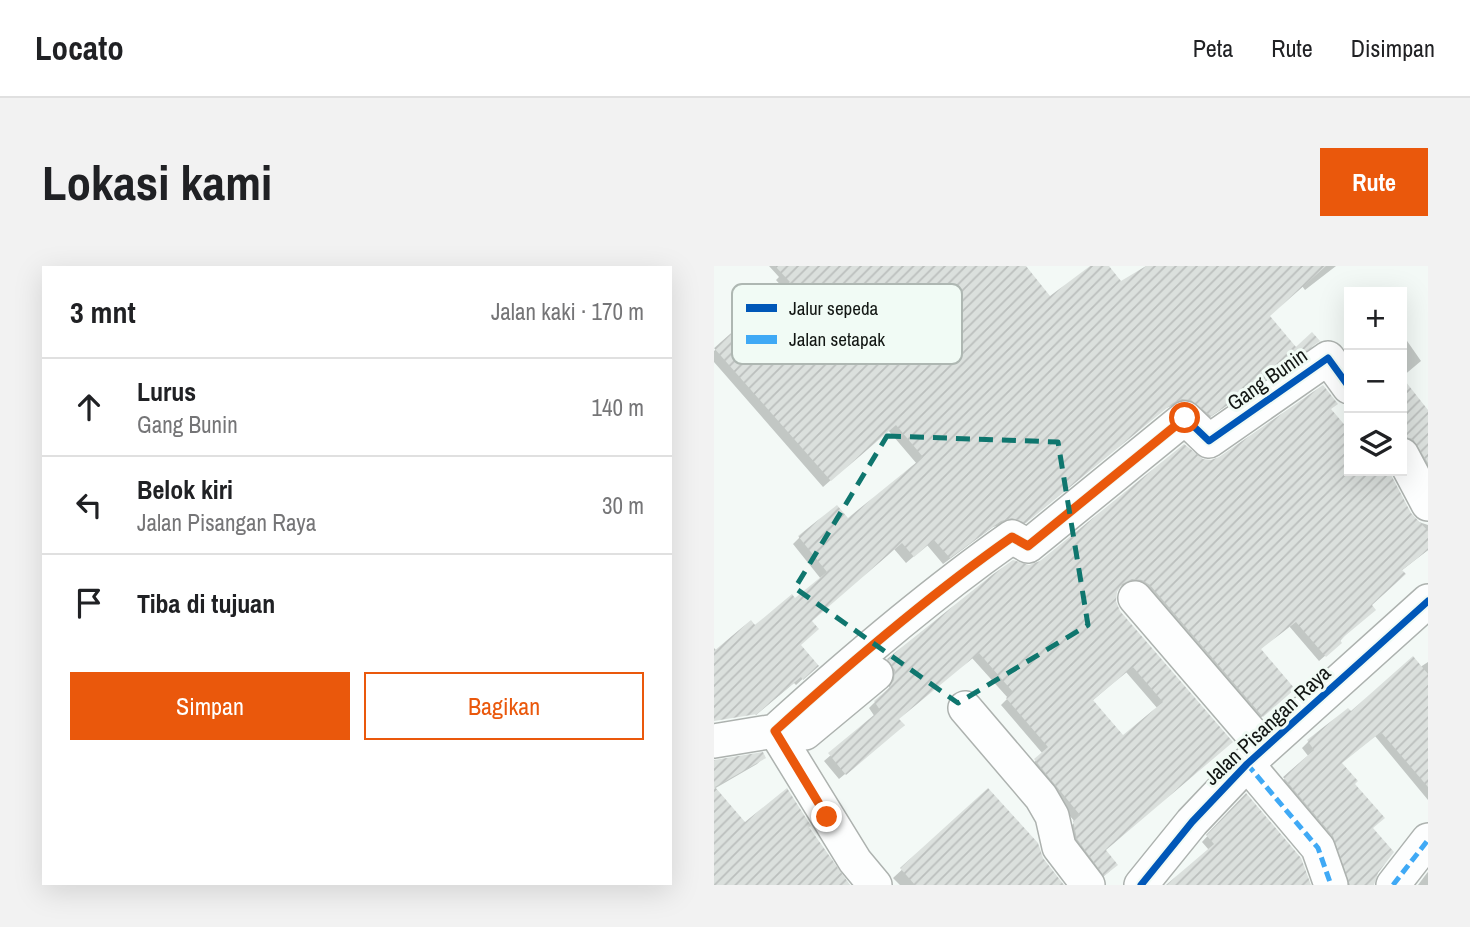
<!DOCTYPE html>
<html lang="id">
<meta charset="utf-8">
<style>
:root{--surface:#fff;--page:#f2f2f2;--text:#202124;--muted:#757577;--line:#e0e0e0;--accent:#ea580c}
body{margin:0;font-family:"Archivo Narrow",sans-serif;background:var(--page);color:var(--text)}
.controls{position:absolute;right:21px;top:21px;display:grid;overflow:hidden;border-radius:0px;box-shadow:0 7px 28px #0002}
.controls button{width:63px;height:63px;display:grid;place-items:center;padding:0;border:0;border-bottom:2px solid var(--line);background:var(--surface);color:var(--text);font:35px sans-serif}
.stop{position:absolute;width:21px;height:21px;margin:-16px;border:5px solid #ea580c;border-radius:50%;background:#fff}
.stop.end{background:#ea580c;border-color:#fff;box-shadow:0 2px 7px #0008}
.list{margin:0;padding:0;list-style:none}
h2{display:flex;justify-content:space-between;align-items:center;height:91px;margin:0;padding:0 28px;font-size:30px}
h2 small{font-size:23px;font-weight:400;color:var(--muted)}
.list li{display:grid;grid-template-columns:46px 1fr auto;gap:21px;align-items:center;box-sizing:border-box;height:98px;padding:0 28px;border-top:2px solid var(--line)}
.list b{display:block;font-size:26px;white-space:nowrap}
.list p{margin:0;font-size:23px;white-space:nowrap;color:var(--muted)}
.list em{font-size:23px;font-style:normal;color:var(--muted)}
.actions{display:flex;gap:14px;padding:21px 28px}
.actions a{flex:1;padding:16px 0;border:2px solid var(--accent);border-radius:0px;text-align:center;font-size:24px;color:var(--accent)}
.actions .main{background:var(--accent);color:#fff}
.icon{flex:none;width:38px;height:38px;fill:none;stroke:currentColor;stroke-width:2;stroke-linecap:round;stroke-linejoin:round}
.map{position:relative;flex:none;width:714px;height:619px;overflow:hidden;border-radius:0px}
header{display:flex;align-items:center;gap:42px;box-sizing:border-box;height:98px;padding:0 35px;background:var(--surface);border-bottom:2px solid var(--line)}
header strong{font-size:33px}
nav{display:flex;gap:38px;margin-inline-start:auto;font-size:24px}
.intro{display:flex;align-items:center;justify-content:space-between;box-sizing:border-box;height:168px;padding:0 42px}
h1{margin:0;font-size:49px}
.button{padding:18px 32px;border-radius:0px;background:var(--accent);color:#fff;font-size:24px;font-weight:700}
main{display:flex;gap:42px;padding:0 42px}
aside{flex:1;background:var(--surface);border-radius:0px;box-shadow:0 7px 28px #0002}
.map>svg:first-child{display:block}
.shadow{fill:#0003;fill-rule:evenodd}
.building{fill:url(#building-hatch);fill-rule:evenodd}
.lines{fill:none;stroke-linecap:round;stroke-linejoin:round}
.minor-casing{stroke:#adb2af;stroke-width:36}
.minor{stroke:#fdfefe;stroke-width:33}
.quiet{stroke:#3fa9f5;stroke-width:5;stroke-dasharray:10 5;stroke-linecap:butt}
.cycleway-casing{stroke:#f1fbf5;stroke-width:11}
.cycleway{stroke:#0057b8;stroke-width:7}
.route{stroke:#ea580c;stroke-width:9}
.marked{fill:none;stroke:#0f766e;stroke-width:5;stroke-dasharray:14 9;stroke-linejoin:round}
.labels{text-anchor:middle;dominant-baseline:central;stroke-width:6;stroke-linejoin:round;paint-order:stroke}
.street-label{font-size:21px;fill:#131714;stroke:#f1fbf5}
.key{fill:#f1fbf5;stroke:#aeb7b2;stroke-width:2}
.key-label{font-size:19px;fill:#131714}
</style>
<header>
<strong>Locato</strong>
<nav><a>Peta</a><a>Rute</a><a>Disimpan</a></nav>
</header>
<div class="intro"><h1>Lokasi kami</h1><a class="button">Rute</a></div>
<main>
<aside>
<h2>3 mnt<small>Jalan kaki · 170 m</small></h2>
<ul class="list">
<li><svg class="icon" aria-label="ahead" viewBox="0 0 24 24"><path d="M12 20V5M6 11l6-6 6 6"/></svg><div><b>Lurus</b><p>Gang Bunin</p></div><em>140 m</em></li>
<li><svg class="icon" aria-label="left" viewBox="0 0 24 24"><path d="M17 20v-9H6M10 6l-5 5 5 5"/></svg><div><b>Belok kiri</b><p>Jalan Pisangan Raya</p></div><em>30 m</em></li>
<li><svg class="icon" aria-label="arrive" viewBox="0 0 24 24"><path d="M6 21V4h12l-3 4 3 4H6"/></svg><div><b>Tiba di tujuan</b></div></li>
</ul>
<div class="actions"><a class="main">Simpan</a><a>Bagikan</a></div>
</aside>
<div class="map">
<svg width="714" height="619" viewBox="0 0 714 619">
<defs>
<pattern id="building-hatch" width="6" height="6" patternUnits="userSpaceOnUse" patternTransform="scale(1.75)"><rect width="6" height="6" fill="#dbe0dd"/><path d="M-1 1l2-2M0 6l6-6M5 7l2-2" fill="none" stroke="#bbbfbd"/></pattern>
</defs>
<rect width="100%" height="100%" fill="#f3f9f6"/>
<!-- shadow -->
<path class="shadow" d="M55 0H310L336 32 378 0H393L407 18 435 0H622L591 24 588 20 554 51 581 83 603 75 597 82 489 156 470 140 460 139 450 143 304 263 290 258 279 261 229 298 213 279 192 297 180 283 96 355 85 379 96 406 82 419 80 417 42 449 13 413 0 423V382L3 385 41 361 81 334 107 313 79 278 86 271 134 254 203 198 174 164 109 221 0 96V85L70 23 62 14 65 11Z
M691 72 707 95 688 111V75Z
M688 114 714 147V214L688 177Z
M616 144 635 167V205H673L696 248 702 255 714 259V284L687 305 620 382 605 395 575 360 545 384 573 429 542 456 421 320 411 318 403 322 400 335 405 346 517 475 390 584 396 605 384 615 354 563 361 556 315 501 329 488 287 439 294 432 258 392 183 453V465L125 513 110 495 161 451 155 442 175 422V411L168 400 174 394 315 301 327 296 488 195 498 196ZM412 406 444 443 409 472 378 435Z
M714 396V534L661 470 627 497 639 518 657 562 662 607 659 619H630L565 518 595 491 588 482 594 476 634 444 636 447Z
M50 491 43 498 0 523V495Z
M274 524 349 619H186L179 612Z
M532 529 595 619 495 584 488 576Z
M714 606V619H704L713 607Z"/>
<!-- building -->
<path class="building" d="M61 0H312L336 30 376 0H395L407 15 432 0H612L556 50 582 81 598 66 606 75 497 150 477 134 468 133 459 137 312 257 298 252 287 255 236 292 220 274 200 291 188 277 98 355 105 363 87 379 105 400 89 414 87 411 43 448 0 455V385L37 354 41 359 78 328 81 332 113 306 84 270 123 239 134 252 209 191 182 159 117 215 0 82 76 16Z
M688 111 714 144V197L699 173 688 170Z
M609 119 624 138 617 143 635 164V205H675L697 247 714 265V284L688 304 692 308 658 339 662 344 626 374 628 377 612 391 582 356 547 383 581 423 549 451 436 319 428 314 418 313 408 318 403 326 402 335 406 345 519 476 392 584 404 599 390 610 363 573 359 555 366 549 320 493 334 481 292 432 299 426 265 387 185 453 191 459 132 509 114 487 166 444 160 435 174 423 180 414 181 404 173 393 278 309 299 294 315 299 326 295 470 178 489 193 497 194 505 191ZM419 401 449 436 409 469 379 434Z
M699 390 714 408V521L667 466 628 497 644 515 641 518 671 552 659 562 680 586 664 607 660 619H636L619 570 569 511 600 484 593 474 634 442 637 445Z
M49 486 52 492 1 521 31 556 73 522 97 560 95 561 136 619H0V494Z
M274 522 324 577 329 592 350 619H201L186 602Z
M532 527 587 592 597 619H452L500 578 492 569Z"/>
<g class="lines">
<!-- minor casing -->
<g class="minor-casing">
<path id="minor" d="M688 189 714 238
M421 332 550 482
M251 442 327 531 338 550 345 581 374 619
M61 465C137 396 214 330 298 271L314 280 471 152 495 175 614 92 635 121
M61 465 141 595 161 619
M91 467 162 408
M0 475 61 465
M533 498 604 582 617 619
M427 619 478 556 533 498 714 335
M679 619 714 574"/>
</g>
<!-- minor -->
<use href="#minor" class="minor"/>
<!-- quiet -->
<path class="quiet" d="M533 498 604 582 617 619
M679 619 714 574"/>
<!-- cycleway casing -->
<g class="cycleway-casing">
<path id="cycleway" d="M61 465C137 396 214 330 298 271L314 280 471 152 495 175 614 92 635 121
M427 619 478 556 533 498 714 335"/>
</g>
<!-- cycleway -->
<use href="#cycleway" class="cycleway"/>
</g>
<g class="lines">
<!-- route -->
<path class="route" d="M113 551 61 465C137 396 214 330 298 271L314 280 471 152"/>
</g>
<!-- marked area -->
<path class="marked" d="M173 170 344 176 374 359 244 437 81 322Z"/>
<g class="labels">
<!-- street labels -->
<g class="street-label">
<text transform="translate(553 113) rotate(-35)">Gang Bunin</text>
<text transform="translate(553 459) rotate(-43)">Jalan Pisangan Raya</text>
</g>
</g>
<!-- legend -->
<rect x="18" y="18" width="230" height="80" rx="10" class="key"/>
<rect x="32" y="38" width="31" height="8" fill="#0057b8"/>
<rect x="32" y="69" width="31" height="9" fill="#3fa9f5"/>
<g class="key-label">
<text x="75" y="49">Jalur sepeda</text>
<text x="75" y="80">Jalan setapak</text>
</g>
</svg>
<div class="controls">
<button>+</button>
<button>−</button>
<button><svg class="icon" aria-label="layers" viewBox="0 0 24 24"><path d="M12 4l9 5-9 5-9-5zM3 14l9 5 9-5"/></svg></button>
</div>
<div class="stop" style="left:471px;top:152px"></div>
<div class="stop end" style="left:113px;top:551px"></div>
</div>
</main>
